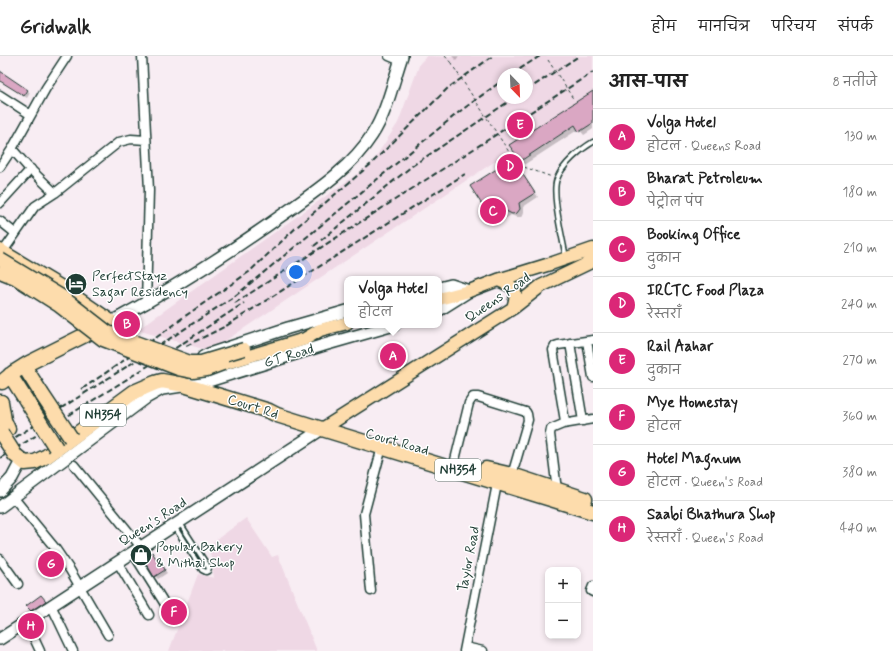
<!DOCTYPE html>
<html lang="hi">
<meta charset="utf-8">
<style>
:root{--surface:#fff;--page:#f2f2f2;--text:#222;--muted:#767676;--line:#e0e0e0;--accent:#db2777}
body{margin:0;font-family:Mynerve,"Playpen Sans Deva",sans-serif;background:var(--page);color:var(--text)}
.controls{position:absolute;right:12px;bottom:12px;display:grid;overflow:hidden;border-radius:8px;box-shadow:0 2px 6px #0003}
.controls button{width:36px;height:36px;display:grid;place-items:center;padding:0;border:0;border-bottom:1px solid var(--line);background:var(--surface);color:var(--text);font:20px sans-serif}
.compass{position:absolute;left:497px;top:12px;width:36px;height:36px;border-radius:50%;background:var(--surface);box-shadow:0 2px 6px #0003;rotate:157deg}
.you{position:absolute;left:296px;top:216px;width:14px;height:14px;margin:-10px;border:3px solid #fff;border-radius:50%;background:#1a73e8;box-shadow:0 0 0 6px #1a73e833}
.badge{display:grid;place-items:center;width:26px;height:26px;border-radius:50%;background:var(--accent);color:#fff;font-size:13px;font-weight:700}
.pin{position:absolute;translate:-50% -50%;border:2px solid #fff;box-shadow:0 1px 4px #0006}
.popup{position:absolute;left:344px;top:220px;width:98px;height:52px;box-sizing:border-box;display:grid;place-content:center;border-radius:8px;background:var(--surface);filter:drop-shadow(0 1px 3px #0005);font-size:13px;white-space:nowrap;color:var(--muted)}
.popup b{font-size:15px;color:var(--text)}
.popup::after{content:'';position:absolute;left:50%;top:100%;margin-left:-8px;border:8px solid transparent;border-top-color:var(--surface)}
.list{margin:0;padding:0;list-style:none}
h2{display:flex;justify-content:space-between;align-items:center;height:52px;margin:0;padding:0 16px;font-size:17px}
h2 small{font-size:13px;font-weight:400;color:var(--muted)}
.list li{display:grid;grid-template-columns:26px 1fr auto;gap:12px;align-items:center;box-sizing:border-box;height:56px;padding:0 16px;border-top:1px solid var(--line)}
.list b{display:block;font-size:15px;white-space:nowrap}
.list p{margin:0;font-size:13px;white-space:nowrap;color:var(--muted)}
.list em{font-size:13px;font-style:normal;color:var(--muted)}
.map{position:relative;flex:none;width:593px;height:595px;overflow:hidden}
header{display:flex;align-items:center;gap:24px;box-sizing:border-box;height:56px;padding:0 20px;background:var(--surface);border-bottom:1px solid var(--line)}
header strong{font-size:19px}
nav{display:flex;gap:22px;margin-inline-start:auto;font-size:14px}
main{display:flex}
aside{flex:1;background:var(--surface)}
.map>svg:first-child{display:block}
.built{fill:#efd8e5;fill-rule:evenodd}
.shadow{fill:#0003}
.building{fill:#daa7c3;stroke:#1f3d34}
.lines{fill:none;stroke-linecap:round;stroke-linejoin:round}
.lane-casing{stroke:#1f3d34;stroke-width:7}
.street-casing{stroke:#1f3d34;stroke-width:11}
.secondary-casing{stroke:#1f3d34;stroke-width:14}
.primary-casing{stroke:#1f3d34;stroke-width:15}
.highway-casing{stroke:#1f3d34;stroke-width:17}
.path{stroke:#1f3d34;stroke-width:1;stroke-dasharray:3 3;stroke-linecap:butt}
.lane{stroke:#fff;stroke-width:4}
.street{stroke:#fff;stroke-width:8}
.secondary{stroke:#fff;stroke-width:11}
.primary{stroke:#fddcac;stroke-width:12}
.highway{stroke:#fddcac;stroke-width:14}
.rail{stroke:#1f3d34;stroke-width:2;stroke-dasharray:6 3;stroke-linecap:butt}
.primary-bridge-casing{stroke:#1f3d34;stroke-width:15;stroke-linecap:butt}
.highway-bridge-casing{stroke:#1f3d34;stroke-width:17;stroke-linecap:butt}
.path-bridge{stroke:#1f3d34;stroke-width:1;stroke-dasharray:3 3;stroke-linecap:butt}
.primary-bridge{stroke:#fddcac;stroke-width:12}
.highway-bridge{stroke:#fddcac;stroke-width:14}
.labels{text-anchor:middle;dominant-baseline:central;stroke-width:3;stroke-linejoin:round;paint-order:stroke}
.shield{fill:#fff;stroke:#627771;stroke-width:1}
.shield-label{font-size:13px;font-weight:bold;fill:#1f3d34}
.poi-label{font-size:14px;fill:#1f3d34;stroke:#fff;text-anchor:start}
.street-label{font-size:14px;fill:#1f3d34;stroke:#fff}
</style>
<header>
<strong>Gridwalk</strong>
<nav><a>होम</a><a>मानचित्र</a><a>परिचय</a><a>संपर्क</a></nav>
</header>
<main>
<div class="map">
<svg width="593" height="595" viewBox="0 0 593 595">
<rect width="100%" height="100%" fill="#f8edf3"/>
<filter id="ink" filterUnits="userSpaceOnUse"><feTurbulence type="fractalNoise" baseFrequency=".025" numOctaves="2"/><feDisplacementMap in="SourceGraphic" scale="8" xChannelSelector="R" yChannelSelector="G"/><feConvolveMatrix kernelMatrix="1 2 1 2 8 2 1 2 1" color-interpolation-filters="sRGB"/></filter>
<g filter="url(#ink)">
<!-- built -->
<path class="built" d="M427 0 460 1 462 0H593V40L210 295 137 274 371 108 398 67 420 7ZM503 18H527V42H503Z
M246 462 272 501 278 499 317 595H169L198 518 214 522 209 489Z"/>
<!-- shadow -->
<path class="shadow" d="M452 0H459L456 4Z
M0 17 27 34 30 37 27 42 0 24Z
M593 36V73L584 79 579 73 519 112 538 141 523 151 524 158 521 161H516L511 159 497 168 493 164 472 130 518 101Z
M148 500 160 509H161L167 517 158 523 155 520Z
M43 543 47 548 34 557 28 550Z
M184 551 185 552 179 568 177 565 180 560 176 554Z"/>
<!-- building -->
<path class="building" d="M0 15 28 34 24 40 0 25Z
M593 35V67L579 76 575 69 516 108 535 137 519 147 520 153 517 157 512 158 506 155 492 164 470 130 517 100 509 89Z
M146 496 148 499 152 496 160 509 162 507 165 514 154 521 141 499Z
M41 539 46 545 31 555 26 550Z
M184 550 181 558 177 568 176 565 178 560 175 554Z"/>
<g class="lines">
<!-- lane casing -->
<g class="lane-casing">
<path id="lane" d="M566 202C563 184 551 137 557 123 562 109 581 93 593 86
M174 470 202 514 206 516 208 515 209 512 180 467"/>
</g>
<!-- street casing -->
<g class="street-casing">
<path id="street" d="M142 0 149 134 146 248
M389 0 401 5
M0 39 31 59
M12 93 27 110 55 137
M0 111 12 93 46 32 67 0
M0 147 31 113
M0 165 15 177
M2 197 35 150 55 137 119 86 131 83 146 84
M587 285 593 321
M570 287 583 365
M563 368 593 363
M455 404 469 347 473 341H478L526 356 527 358 528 364 512 419
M74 409 141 491
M557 434 550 378 551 373 563 368 565 365 553 294 555 290 558 289 593 284
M13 441 55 492 70 514 108 579
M133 497 173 561
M0 503 18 528
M118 507 149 559
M593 530 591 535 593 536
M371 535 364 458 382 391
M51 549 73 595
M26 565 40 595
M465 591 483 595
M464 595 498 423"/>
</g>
<!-- secondary casing -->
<g class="secondary-casing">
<path id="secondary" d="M439 232 451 229 469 235
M439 254 466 237
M111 266C171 234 229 197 285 157 316 135 351 112 372 79 387 56 393 26 402 0
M203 301 209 298 288 272 347 255
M0 435 12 422 21 405
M0 451 146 342 162 333 202 327 324 289 394 269
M0 583 322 373"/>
</g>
<!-- primary casing -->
<g class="primary-casing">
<path id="primary" d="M498 224C515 231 519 233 513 252
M439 243 469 235 498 224 550 208 593 193
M223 308 305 283 320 274 347 267
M322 373 513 252 541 230 593 205"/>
</g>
<!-- highway casing -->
<g class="highway-casing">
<path id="highway" d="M0 195 60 231 111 266 29 307 13 317 2 326
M24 310 41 337
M10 319 26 344
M1 346 4 364 8 373
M15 399 25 407 35 406 47 400 134 336 155 327 162 325 184 329 269 355 277 359 322 373 593 456
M486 413 512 419 585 443"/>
</g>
<!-- path -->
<path class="path" d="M445 0 451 7
M511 99 524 111 552 121"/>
<!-- lane -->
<use href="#lane" class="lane"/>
<!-- street -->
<use href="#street" class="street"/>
<!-- secondary -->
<use href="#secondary" class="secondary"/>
<!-- primary -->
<use href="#primary" class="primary"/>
<!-- highway -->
<use href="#highway" class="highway"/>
<!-- rail -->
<path class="rail" d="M512 18 540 0
M527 34 579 0
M314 190 412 110 514 42
M235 247 593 16
M178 265 249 216 299 169 371 108 448 32 493 0
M186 290 226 270 465 118
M82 333 129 301 182 263
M0 391 137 304 235 240 459 56 503 24
M0 402 148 310 244 247"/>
<!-- primary-bridge casing -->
<g class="primary-bridge-casing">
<path id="primary-bridge" d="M0 203 63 241 108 276 190 306H201L244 293
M0 216 15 222 59 250 103 284 178 313 193 316 207 314 223 308"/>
</g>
<!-- highway-bridge casing -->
<g class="highway-bridge-casing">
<path id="highway-bridge" d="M41 337 71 382
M26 344 56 392
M1 377 15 399"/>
</g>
<!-- path-bridge -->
<path class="path-bridge" d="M548 4 574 44
M451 7 511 99"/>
<!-- primary-bridge -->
<use href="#primary-bridge" class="primary-bridge"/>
<!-- highway-bridge -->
<use href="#highway-bridge" class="highway-bridge"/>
</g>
</g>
<!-- icons -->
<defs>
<g id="hotel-disc" transform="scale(1.15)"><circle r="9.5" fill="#1f3d34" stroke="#fff"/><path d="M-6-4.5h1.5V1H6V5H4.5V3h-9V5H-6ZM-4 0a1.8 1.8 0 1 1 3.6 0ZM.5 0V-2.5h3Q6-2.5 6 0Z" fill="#fff"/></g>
<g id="shop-disc" transform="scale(1.15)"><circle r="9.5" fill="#1f3d34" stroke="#fff"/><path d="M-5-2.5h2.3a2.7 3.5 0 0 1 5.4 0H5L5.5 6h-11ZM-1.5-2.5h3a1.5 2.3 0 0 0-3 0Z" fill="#fff"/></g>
</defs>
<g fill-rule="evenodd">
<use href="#hotel-disc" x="76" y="228"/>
<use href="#shop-disc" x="141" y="499"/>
</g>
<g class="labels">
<!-- shield labels -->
<g class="shield">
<rect x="80" y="348" width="46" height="22" rx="3"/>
<rect x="435" y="403" width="46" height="22" rx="3"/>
</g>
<g class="shield-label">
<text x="103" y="359">NH354</text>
<text x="458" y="414">NH354</text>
</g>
<!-- poi labels -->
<g class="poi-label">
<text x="92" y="220">PerfectStayz<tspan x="92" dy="16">Sagar Residency</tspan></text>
<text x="156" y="491">Popular Bakery<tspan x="156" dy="16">&amp; Mithai Shop</tspan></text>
</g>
<!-- street labels -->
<g class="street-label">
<text transform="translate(498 242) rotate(-35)">Queens Road</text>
<text transform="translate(289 300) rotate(-17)">GT Road</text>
<text transform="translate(253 351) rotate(18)">Court Rd</text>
<text transform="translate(397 386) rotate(16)">Court Road</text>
<text transform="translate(153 466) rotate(-33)">Queen's Road</text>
<text transform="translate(469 503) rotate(-79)">Taylor Road</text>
</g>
</g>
</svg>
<div class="controls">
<button>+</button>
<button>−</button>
</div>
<svg class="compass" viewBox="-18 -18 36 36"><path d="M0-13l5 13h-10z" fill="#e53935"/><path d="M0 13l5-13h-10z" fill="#767676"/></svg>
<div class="you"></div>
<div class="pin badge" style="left:393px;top:300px">A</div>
<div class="popup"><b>Volga Hotel</b>होटल</div>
<div class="pin badge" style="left:127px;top:268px">B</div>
<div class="pin badge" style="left:493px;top:155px">C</div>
<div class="pin badge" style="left:510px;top:111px">D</div>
<div class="pin badge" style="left:520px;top:69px">E</div>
<div class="pin badge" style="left:174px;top:556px">F</div>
<div class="pin badge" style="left:51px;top:508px">G</div>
<div class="pin badge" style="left:31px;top:570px">H</div>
</div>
<aside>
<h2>आस-पास<small>8 नतीजे</small></h2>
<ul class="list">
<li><span class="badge">A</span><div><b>Volga Hotel</b><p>होटल · Queens Road</p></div><em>130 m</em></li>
<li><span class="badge">B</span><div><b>Bharat Petroleum</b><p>पेट्रोल पंप</p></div><em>180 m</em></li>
<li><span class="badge">C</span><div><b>Booking Office</b><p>दुकान</p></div><em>210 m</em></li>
<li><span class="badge">D</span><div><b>IRCTC Food Plaza</b><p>रेस्तराँ</p></div><em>240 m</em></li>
<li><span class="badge">E</span><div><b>Rail Aahar</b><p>दुकान</p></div><em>270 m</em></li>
<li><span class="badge">F</span><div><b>Mye Homestay</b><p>होटल</p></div><em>360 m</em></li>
<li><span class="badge">G</span><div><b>Hotel Magnum</b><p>होटल · Queen's Road</p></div><em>380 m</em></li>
<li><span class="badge">H</span><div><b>Saabi Bhathura Shop</b><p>रेस्तराँ · Queen's Road</p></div><em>440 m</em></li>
</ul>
</aside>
</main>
